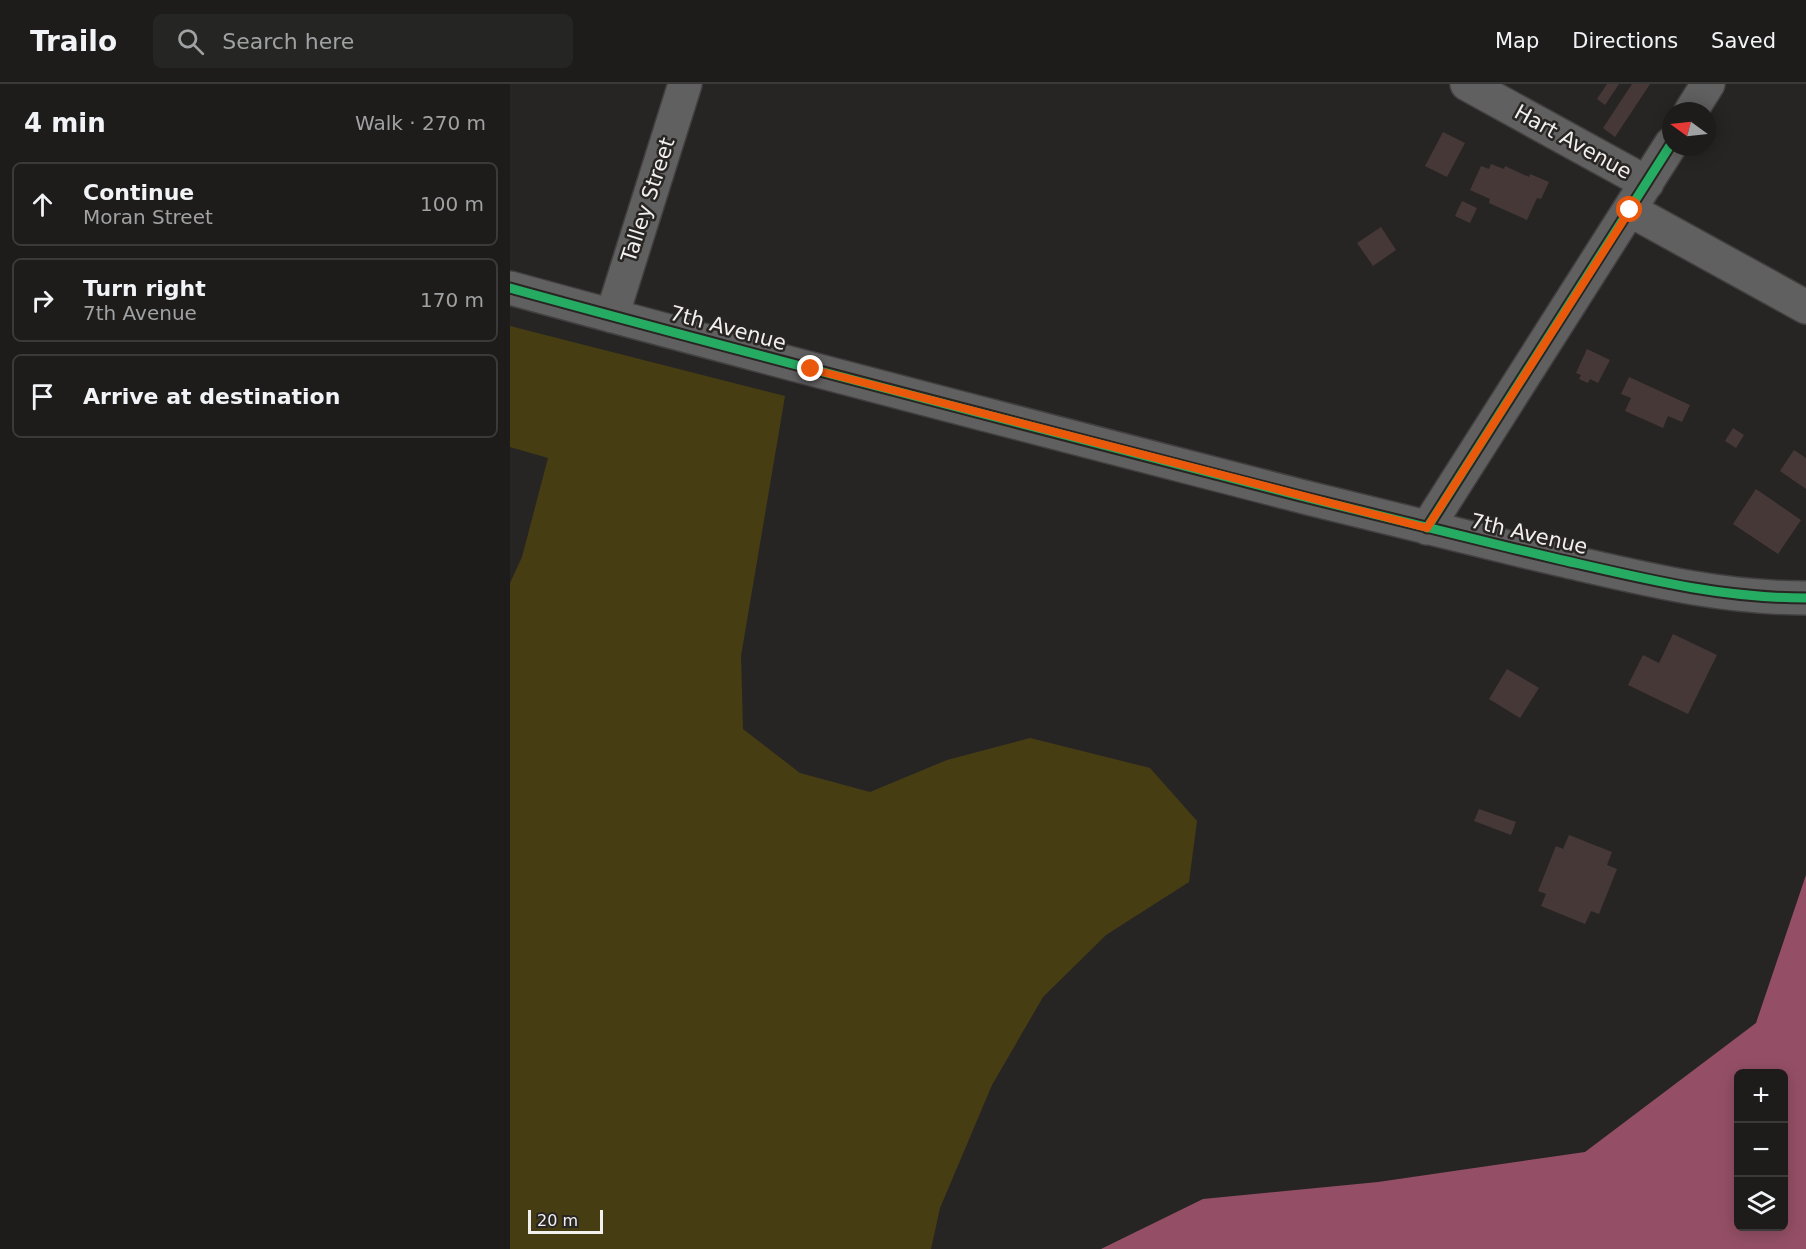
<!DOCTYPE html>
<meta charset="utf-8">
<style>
:root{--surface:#1d1c1b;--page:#252524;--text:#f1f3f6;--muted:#a0a1a3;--line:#3b3a3a}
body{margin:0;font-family:"DejaVu Sans",sans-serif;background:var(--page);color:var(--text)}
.controls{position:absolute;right:18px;bottom:18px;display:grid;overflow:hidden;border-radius:9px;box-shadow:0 3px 15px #0003}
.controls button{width:54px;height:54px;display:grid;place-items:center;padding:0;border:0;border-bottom:2px solid var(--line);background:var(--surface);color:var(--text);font:30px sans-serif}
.compass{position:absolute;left:1152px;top:18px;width:54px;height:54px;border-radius:50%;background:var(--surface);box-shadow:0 3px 15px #0003;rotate:285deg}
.scale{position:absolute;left:18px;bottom:15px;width:75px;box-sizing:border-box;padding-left:6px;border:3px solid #f2f0ef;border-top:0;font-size:16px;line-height:21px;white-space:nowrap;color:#f2f0ef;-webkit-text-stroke:4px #282523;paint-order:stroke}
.stop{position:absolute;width:18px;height:18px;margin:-14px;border:4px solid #ea580c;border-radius:50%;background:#fff}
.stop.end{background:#ea580c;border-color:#fff;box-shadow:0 2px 6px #0008}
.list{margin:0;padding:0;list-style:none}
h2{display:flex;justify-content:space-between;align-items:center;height:78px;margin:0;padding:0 24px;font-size:26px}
h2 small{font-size:20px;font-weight:400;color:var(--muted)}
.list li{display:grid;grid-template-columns:39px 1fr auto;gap:18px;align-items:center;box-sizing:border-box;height:84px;margin:0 12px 12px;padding:0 12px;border:2px solid var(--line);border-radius:9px}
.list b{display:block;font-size:22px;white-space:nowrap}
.list p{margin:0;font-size:20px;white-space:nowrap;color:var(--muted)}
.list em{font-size:20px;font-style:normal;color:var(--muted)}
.icon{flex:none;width:33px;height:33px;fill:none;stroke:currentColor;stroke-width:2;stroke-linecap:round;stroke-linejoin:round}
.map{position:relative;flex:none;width:1296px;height:1165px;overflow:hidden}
header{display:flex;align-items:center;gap:36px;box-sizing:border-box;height:84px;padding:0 30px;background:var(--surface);border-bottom:2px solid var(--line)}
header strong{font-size:28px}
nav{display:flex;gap:33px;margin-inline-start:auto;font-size:21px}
.search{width:420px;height:54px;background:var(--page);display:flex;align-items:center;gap:15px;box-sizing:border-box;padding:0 21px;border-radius:9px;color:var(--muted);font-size:22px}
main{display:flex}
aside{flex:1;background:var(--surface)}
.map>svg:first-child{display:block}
.green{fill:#473d13}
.water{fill:#944f66;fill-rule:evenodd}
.building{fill:#463837}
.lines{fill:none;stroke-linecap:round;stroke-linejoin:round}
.minor-casing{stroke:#413f3f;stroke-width:36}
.minor{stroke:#616060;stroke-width:33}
.cycleway-casing{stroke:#282523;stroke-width:13}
.cycleway{stroke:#26ab63;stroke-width:9}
.route{stroke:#ea580c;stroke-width:8}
.labels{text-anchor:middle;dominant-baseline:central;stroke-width:5;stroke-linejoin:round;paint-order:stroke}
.street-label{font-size:21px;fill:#f2f0ef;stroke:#282523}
</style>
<header>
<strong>Trailo</strong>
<div class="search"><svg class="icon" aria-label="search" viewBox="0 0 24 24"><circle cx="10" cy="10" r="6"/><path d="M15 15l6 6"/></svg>Search here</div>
<nav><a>Map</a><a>Directions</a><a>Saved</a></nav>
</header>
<main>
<aside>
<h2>4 min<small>Walk · 270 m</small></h2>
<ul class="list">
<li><svg class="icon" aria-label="ahead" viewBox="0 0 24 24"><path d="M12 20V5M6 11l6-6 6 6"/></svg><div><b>Continue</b><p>Moran Street</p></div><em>100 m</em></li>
<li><svg class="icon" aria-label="right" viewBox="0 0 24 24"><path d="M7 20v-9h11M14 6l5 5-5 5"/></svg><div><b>Turn right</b><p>7th Avenue</p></div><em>170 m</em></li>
<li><svg class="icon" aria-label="arrive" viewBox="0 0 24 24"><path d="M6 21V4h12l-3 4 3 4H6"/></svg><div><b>Arrive at destination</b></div></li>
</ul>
</aside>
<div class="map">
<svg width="1296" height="1165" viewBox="0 0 1296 1165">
<rect width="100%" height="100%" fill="#272524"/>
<!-- green -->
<path class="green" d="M0 242 275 312 231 572 233 645 290 689 360 708 437 676 520 654 640 684 687 737 679 798 596 851 533 913 482 1001 430 1124 421 1165H0V499L12 473 38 374 0 363Z"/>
<!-- water -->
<path class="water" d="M1296 791V1165H591L693 1115 868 1098 1075 1068 1246 939ZM1228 990H1274V1142H1228Z"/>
<!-- building -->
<path class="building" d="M1097 0H1109L1095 21 1087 15Z
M1122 0H1140L1105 53 1093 44Z
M933 48 955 59 937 93 915 82Z
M981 80 994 85 995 82 1019 93 1020 90 1039 98 1031 115 1027 114 1017 136 979 119 980 115 960 106 971 82 979 85Z
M952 117 967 124 960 139 945 132Z
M871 143 886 166 863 182 847 159Z
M1077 265 1100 276 1088 299 1080 295 1078 299 1069 295 1071 291 1066 289Z
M1119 293 1180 321 1172 338 1158 332 1153 344 1115 327 1121 314 1111 310Z
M1223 344 1234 351 1226 364 1215 357Z
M1284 366 1296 374V405L1270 387Z
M1246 405 1291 436 1268 470 1223 440Z
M1163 550 1207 571 1178 630 1118 601 1133 571 1149 579Z
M997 585 1029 604 1010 634 979 615Z
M969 725 1006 738 1001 751 964 737Z
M1059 751 1102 768 1097 781 1107 785 1089 830 1081 827 1075 840 1031 822 1036 810 1028 807 1046 762 1053 765Z"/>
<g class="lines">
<!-- minor casing -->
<g class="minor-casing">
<path id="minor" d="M957 0 1137 99
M1181 27 1198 0
M1120 126 1296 223
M0 204C265 277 531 345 798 414 882 435 967 456 1052 476 1135 495 1210 514 1296 514
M102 232 175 0
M917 444 1161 60"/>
</g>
<!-- minor -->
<use href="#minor" class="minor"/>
<!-- cycleway casing -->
<g class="cycleway-casing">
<path id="cycleway" d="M0 204C265 277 531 345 798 414 882 435 967 456 1052 476 1135 495 1210 514 1296 514
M917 444 1161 60"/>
</g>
<!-- cycleway -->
<use href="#cycleway" class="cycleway"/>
</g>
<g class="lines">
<!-- route -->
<path class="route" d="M301 285 917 444 1120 126"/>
</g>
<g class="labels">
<!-- street labels -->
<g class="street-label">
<text transform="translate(1063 58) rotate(29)">Hart Avenue</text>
<text transform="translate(138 116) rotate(-72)">Talley Street</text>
<text transform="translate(218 244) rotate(15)">7th Avenue</text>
<text transform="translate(1019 450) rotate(13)">7th Avenue</text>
</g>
</g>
</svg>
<div class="controls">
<button>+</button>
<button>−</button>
<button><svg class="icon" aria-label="layers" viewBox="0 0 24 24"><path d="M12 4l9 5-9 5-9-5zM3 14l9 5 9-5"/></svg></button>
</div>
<svg class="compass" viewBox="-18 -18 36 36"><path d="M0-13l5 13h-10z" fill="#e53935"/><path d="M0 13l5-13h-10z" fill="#a0a1a3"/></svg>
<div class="scale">20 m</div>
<div class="stop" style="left:1120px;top:126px"></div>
<div class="stop end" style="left:301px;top:285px"></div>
</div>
</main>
